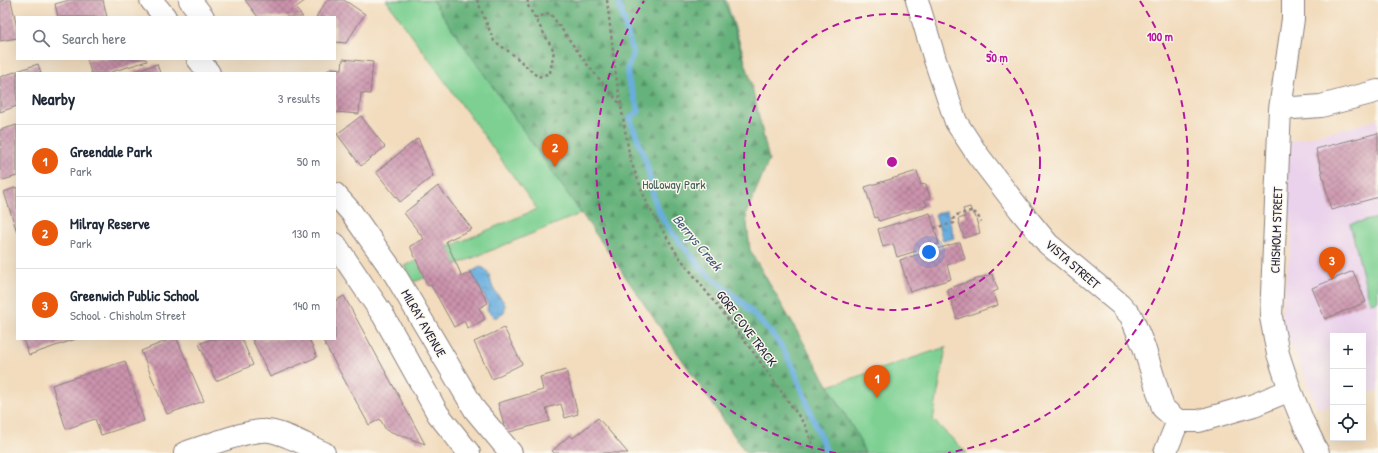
<!DOCTYPE html>
<meta charset="utf-8">
<style>
:root{--surface:#fff;--page:#f2f2f3;--text:#1f2937;--muted:#747a83;--line:#e0e1e3;--accent:#ea580c}
body{margin:0;font-family:"Patrick Hand",sans-serif;background:var(--page);color:var(--text)}
.controls{position:absolute;right:12px;bottom:12px;display:grid;overflow:hidden;border-radius:0px;box-shadow:0 4px 16px #0002}
.controls button{width:36px;height:36px;display:grid;place-items:center;padding:0;border:0;border-bottom:1px solid var(--line);background:var(--surface);color:var(--text);font:20px sans-serif}
.you{position:absolute;left:929px;top:252px;width:14px;height:14px;margin:-10px;border:3px solid #fff;border-radius:50%;background:#1a73e8;box-shadow:0 0 0 6px #1a73e833}
.badge{display:grid;place-items:center;width:26px;height:26px;border-radius:50%;background:var(--accent);color:#fff;font-size:13px;font-weight:700}
.pin{position:absolute;translate:-50% -33px;filter:drop-shadow(0 1px 2px #0008)}
.pin::after{content:'';position:absolute;top:21px;width:14px;height:12px;background:inherit;clip-path:polygon(0 0,100% 0,50% 100%)}
.list{margin:0;padding:0;list-style:none}
h2{display:flex;justify-content:space-between;align-items:center;height:52px;margin:0;padding:0 16px;font-size:17px}
h2 small{font-size:13px;font-weight:400;color:var(--muted)}
.list li{display:grid;grid-template-columns:26px 1fr auto;gap:12px;align-items:center;box-sizing:border-box;height:72px;padding:0 16px;border-top:1px solid var(--line)}
.list b{display:block;font-size:15px;white-space:nowrap}
.list p{margin:0;font-size:13px;white-space:nowrap;color:var(--muted)}
.list em{font-size:13px;font-style:normal;color:var(--muted)}
.icon{flex:none;width:22px;height:22px;fill:none;stroke:currentColor;stroke-width:2;stroke-linecap:round;stroke-linejoin:round}
.map{position:relative;flex:none;width:1378px;height:453px;overflow:hidden}
.search{position:absolute;background:var(--surface);box-shadow:0 4px 16px #0002;left:16px;top:16px;width:320px;height:44px;display:flex;align-items:center;gap:10px;box-sizing:border-box;padding:0 14px;border-radius:0px;color:var(--muted);font-size:15px}
.panel{position:absolute;background:var(--surface);box-shadow:0 4px 16px #0002;left:16px;top:72px;width:320px;height:268px;border-radius:0px}
.map>svg:first-child{display:block}
.built{fill:#ead1ec}
.green{fill:#7dd092;stroke:#507966}
.forest{fill:url(#forest-firs);stroke:#446a5c}
.water{fill:url(#water-ripples);stroke:#45688c}
.lines{fill:none;stroke-linecap:round;stroke-linejoin:round}
.stream{stroke:#68adde;stroke-width:6}
.building{fill:url(#building-cross-hatch)}
.minor-casing{stroke:#8a7f7c;stroke-width:24}
.path{stroke:#8a7f7c;stroke-width:2.5;stroke-dasharray:3 3;stroke-linecap:butt}
.minor{stroke:#fff;stroke-width:22}
.ring{fill:none;stroke:#b5179e;stroke-width:2;stroke-dasharray:7 5}
.labels{text-anchor:middle;dominant-baseline:central;stroke-width:3;stroke-linejoin:round;paint-order:stroke}
.park-label{font-size:13px;fill:#425f59;stroke:#fbf7ec}
.street-label{font-size:13px;fill:#22223b;stroke:#fbf7ec}
.water-label{font-size:14px;font-style:italic;fill:#3e5a7c;stroke:#fbf7ec}
.centre{fill:#b5179e;stroke:#fbf7ec;stroke-width:2}
.ring-label{font-size:12px;text-anchor:middle;font-weight:bold;fill:#b5179e;stroke:#fbf7ec;stroke-width:3;stroke-linejoin:round;paint-order:stroke}
</style>
<div class="map">
<svg width="1378" height="453" viewBox="0 0 1378 453">
<defs>
<pattern id="forest-firs" width="22" height="20" patternUnits="userSpaceOnUse"><rect width="22" height="20" fill="#66b27c"/><path d="M5 1l3.5 6h-7zM16 11l3.5 6h-7z" fill="#549067"/></pattern>
<pattern id="water-ripples" width="26" height="14" patternUnits="userSpaceOnUse"><rect width="26" height="14" fill="#68adde"/><path d="M2 4q2-2 4 0t4 0M15 11q2-2 4 0t4 0" fill="none" stroke="#558cb5"/></pattern>
<pattern id="building-cross-hatch" width="8" height="8" patternUnits="userSpaceOnUse"><rect width="8" height="8" fill="#cb93ac"/><path d="M0 0l8 8M0 8l8-8" fill="none" stroke="#a4788d"/></pattern>
</defs>
<rect width="100%" height="100%" fill="#fbf7ec"/>
<filter id="ink" filterUnits="userSpaceOnUse"><feTurbulence type="fractalNoise" baseFrequency=".025" numOctaves="2"/><feDisplacementMap in="SourceGraphic" scale="8" xChannelSelector="R" yChannelSelector="G"/><feConvolveMatrix kernelMatrix="1 2 1 2 8 2 1 2 1" color-interpolation-filters="sRGB"/></filter>
<filter id="wash" filterUnits="userSpaceOnUse"><feTurbulence type="fractalNoise" baseFrequency=".012" numOctaves="4" result="noise"/><feDisplacementMap in="SourceGraphic" scale="16" xChannelSelector="R" yChannelSelector="G"/><feGaussianBlur stdDeviation="0.9" result="paint"/><feColorMatrix in="noise" values="0 0 0 0 0 0 0 0 0 0 0 0 0 0 0 0 0 1.4 0 .05"/><feComposite in="paint" operator="in"/></filter>
<g filter="url(#wash)">
<rect width="100%" height="100%" fill="#f2dcbd"/>
<!-- built -->
<path class="built" d="M1378 120V391L1363 395V336H1333V404L1318 409 1280 320 1292 240 1285 143Z"/>
<!-- green -->
<path class="green" d="M386 0H726L744 56 755 143 718 254 817 390 946 347 933 420 967 453H833L592 209 414 282 404 266 537 209Z
M1378 218V301L1370 303 1350 224Z"/>
<!-- forest -->
<path class="forest" d="M432 0H724L749 74 769 160 746 214 750 250 857 435 865 453H746L616 263Z"/>
<!-- water -->
<path class="water" d="M947 211 954 238 943 241 935 214Z
M480 267C492 269 489 282 494 290 499 298 508 301 504 312L497 317H494L487 310 488 303 471 272Z"/>
<g class="lines">
<!-- stream -->
<path class="stream" d="M618 0 633 54 628 67V80L639 111 630 118 647 165 655 203 663 219 673 234 704 271 745 305 774 336 783 349 794 369 817 429 827 453"/>
</g>
<g id="blocks">
<!-- building -->
<path class="building" d="M6 0H11L17 28V38L0 41V1Z
M69 0H103L107 17H58L55 4Z
M245 0H306L295 8 303 17H258Z
M327 0H344L365 14 346 43 335 42V17H316Z
M87 59H146L147 61 108 73H91Z
M343 59 373 62 370 94 361 93 359 114 335 112V73H325L331 68 342 69Z
M38 64 41 73H17V106L0 112V77Z
M157 64 160 73H129Z
M361 116 385 147 361 166 337 134Z
M17 125V176L0 181V130Z
M1378 133V196L1375 198 1331 210 1316 149Z
M418 138 433 176 400 202 376 172Z
M917 171 921 185 926 184 930 198 925 200 927 206 879 221 877 217 875 218 865 187Z
M438 186 472 229 446 241 460 272 461 277 471 272 488 303 479 308 485 319 468 329 464 321 454 327 431 285 428 286 410 246 424 239 404 213Z
M17 187V232L4 192Z
M970 207 973 215H975L980 233 964 238 958 219 965 217 963 209Z
M930 213 939 244 897 257 893 244 883 247 878 229Z
M960 242 965 259 947 265 951 279 910 292 900 260Z
M1353 271 1366 302 1325 319 1312 288Z
M992 274 998 290 993 292 998 305 957 319 947 289Z
M344 296 425 444 386 430 380 419 369 425 322 339H335V301Z
M504 328 522 364 492 379 474 342Z
M23 339H76L29 355Z
M171 339H177L204 401 167 414 141 351Z
M211 339H242L253 365 216 381 199 344Z
M252 339H309L317 357 270 377Z
M125 361 144 421 101 435 95 419 66 429 52 385Z
M566 370 578 414 565 418 561 404 546 408 550 421 506 433 498 403 543 390 540 377Z
M598 418 628 453H554L552 451 570 435 573 438Z"/>
</g>
</g>
<g filter="url(#ink)">
<use href="#blocks" fill-opacity="0" stroke="#8a7f7c" stroke-width="1"/>
<g class="lines">
<!-- minor casing -->
<g class="minor-casing">
<path id="minor" d="M151 0 165 17
M190 0 203 17
M917 0 935 60 956 122 977 154 1020 210 1048 244 1120 304 1131 316 1144 347 1163 408 1178 421H1199L1254 405 1290 390
M1293 0V19L1280 109 1271 317 1278 354 1290 390 1303 422 1318 453
M198 59 209 73
M1280 109 1321 106 1378 91
M335 194 351 212 394 273 475 410 511 453
M335 244 383 315 438 414 469 453
M185 453C203 447 252 428 269 431 288 434 307 446 324 453
M1165 453 1178 421"/>
</g>
<!-- path -->
<path class="path" d="M477 0 494 41 515 56 538 77 550 73 554 51 527 4 528 0
M607 0 616 76 630 159 648 206 677 254 754 353 805 425 816 453
M535 18 550 13 586 63 620 104
M934 228 954 223 953 219 957 215 971 211 977 214 981 222"/>
<!-- minor -->
<use href="#minor" class="minor"/>
</g>
</g>
<!-- distance rings -->
<g class="ring">
<circle cx="892" cy="162" r="148"/>
<path d="M836 453A296 296 0 0 1 644 1M1140 1A296 296 0 0 1 948 453"/>
</g>
<g class="labels">
<!-- park labels -->
<g class="park-label">
<text x="674" y="184">Holloway Park</text>
</g>
<!-- street labels -->
<g class="street-label">
<text transform="translate(1276 230) rotate(-88)">CHISHOLM STREET</text>
<text transform="translate(1073 264) rotate(41)">VISTA STREET</text>
<text transform="translate(424 323) rotate(60)">MILRAY AVENUE</text>
<text transform="translate(747 328) rotate(53)">GORE COVE TRACK</text>
</g>
<!-- water labels -->
<g class="water-label">
<text transform="translate(698 242) rotate(50)">Berrys Creek</text>
</g>
</g>
<circle cx="892" cy="162" r="6" class="centre"/>
<g class="ring-label">
<text x="1160" y="41">100 m</text>
<text x="997" y="62">50 m</text>
</g>
</svg>
<div class="controls">
<button>+</button>
<button>−</button>
<button><svg class="icon" aria-label="locate" viewBox="0 0 24 24"><circle cx="12" cy="12" r="6"/><path d="M12 2v4M12 18v4M2 12h4M18 12h4"/></svg></button>
</div>
<div class="you"></div>
<div class="pin badge" style="left:877px;top:398px">1</div>
<div class="pin badge" style="left:555px;top:167px">2</div>
<div class="pin badge" style="left:1332px;top:280px">3</div>
<div class="search"><svg class="icon" aria-label="search" viewBox="0 0 24 24"><circle cx="10" cy="10" r="6"/><path d="M15 15l6 6"/></svg>Search here</div>
<section class="panel">
<h2>Nearby<small>3 results</small></h2>
<ul class="list">
<li><span class="badge">1</span><div><b>Greendale Park</b><p>Park</p></div><em>50 m</em></li>
<li><span class="badge">2</span><div><b>Milray Reserve</b><p>Park</p></div><em>130 m</em></li>
<li><span class="badge">3</span><div><b>Greenwich Public School</b><p>School · Chisholm Street</p></div><em>140 m</em></li>
</ul>
</section>
</div>
